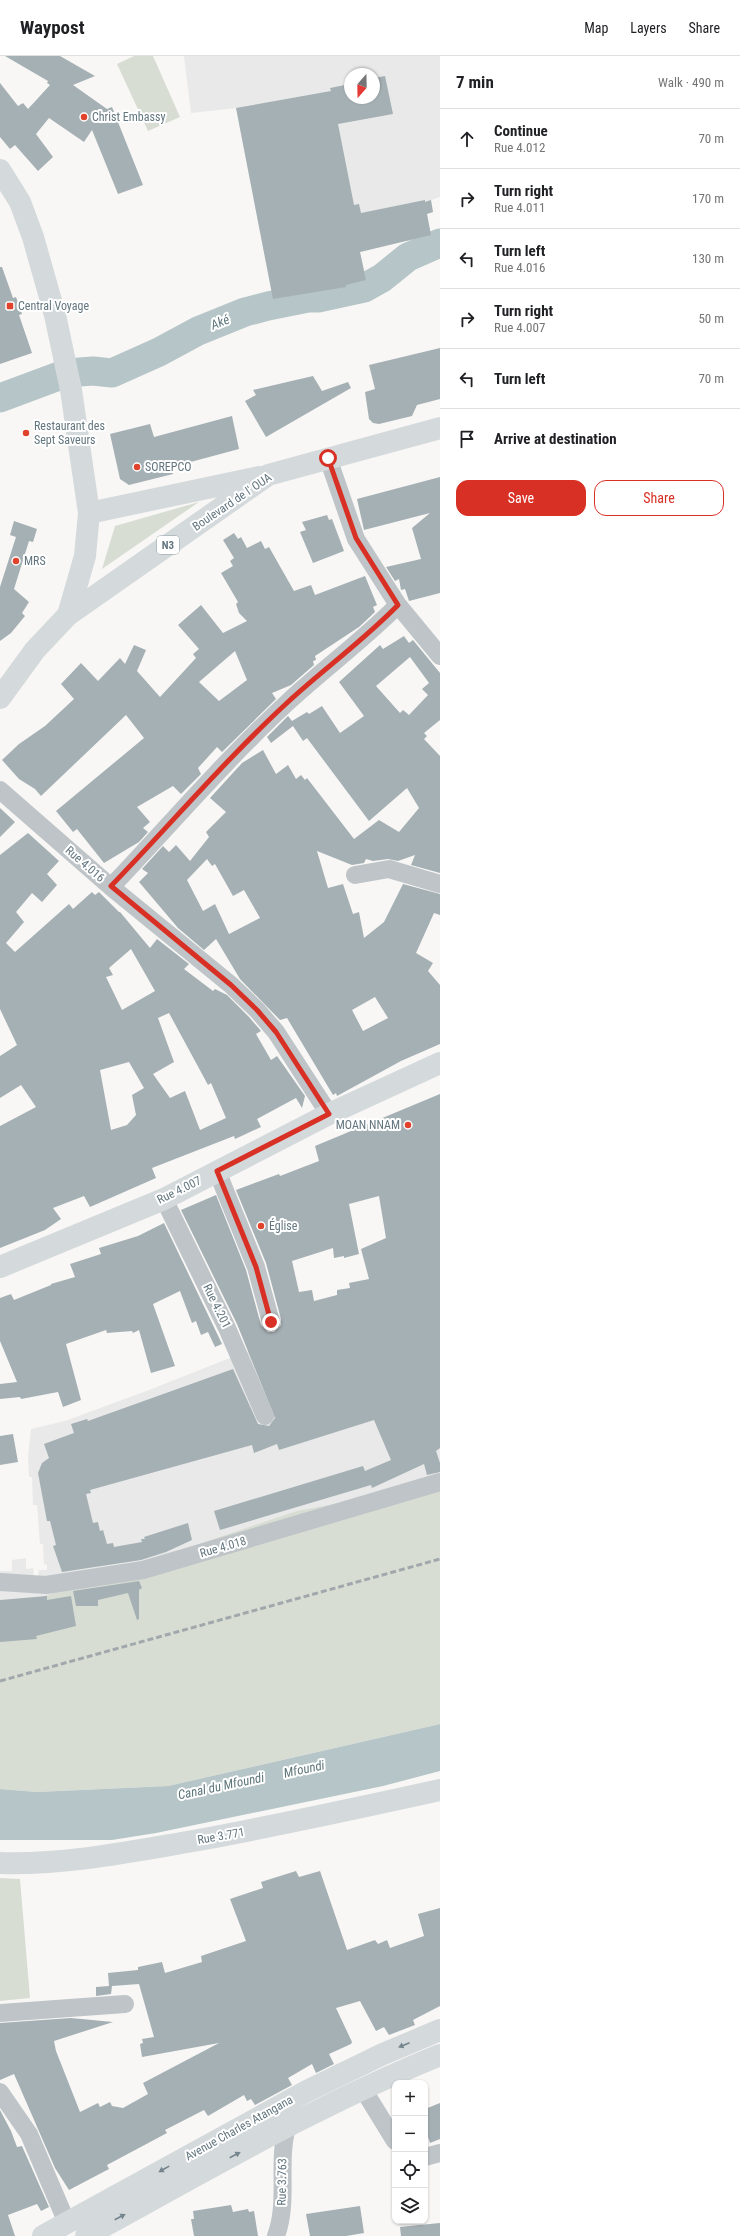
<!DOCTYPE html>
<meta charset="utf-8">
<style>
:root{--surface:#fff;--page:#f6f6f6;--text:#202124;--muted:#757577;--line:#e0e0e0;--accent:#d93025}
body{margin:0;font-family:"Roboto Condensed",sans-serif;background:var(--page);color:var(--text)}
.controls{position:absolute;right:12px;bottom:12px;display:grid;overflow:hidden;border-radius:8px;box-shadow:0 1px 3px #0004}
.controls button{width:36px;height:36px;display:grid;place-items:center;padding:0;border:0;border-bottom:1px solid var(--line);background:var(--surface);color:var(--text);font:20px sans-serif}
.compass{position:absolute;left:344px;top:12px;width:36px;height:36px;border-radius:50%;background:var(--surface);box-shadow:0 1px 3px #0004;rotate:200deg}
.stop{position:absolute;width:12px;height:12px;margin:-9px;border:3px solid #d93025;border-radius:50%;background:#fff}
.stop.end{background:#d93025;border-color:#fff;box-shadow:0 1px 4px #0008}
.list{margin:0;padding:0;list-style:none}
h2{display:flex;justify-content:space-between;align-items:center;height:52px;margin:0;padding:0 16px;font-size:17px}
h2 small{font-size:13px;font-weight:400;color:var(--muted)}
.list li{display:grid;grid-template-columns:26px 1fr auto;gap:12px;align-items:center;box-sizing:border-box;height:60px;padding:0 16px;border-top:1px solid var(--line)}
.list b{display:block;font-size:15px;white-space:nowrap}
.list p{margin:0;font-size:13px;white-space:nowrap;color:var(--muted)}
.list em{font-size:13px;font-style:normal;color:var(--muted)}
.actions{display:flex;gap:8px;padding:12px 16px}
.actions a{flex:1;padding:9px 0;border:1px solid var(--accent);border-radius:12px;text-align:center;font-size:14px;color:var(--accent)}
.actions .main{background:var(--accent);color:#fff}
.icon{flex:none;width:22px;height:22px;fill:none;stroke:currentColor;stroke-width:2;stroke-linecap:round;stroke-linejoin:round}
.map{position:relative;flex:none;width:440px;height:2180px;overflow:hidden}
header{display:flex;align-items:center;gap:24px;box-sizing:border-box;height:56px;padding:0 20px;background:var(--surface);border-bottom:1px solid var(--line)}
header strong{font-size:19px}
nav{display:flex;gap:22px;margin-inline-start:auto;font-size:14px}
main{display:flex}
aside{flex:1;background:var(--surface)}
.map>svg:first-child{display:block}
.built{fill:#e8e9e8;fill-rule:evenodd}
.green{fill:#d8ddd4}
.water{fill:#b6c5c7}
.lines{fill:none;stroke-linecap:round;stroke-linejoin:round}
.river{stroke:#b6c5c7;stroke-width:29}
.building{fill:#a5b0b4;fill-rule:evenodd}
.street{stroke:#bec4c7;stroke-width:18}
.secondary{stroke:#d4d9db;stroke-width:22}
.primary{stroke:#d4d9db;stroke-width:22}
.highway{stroke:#d4d9db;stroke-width:22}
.rail{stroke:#a0a8ac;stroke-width:3;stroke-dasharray:6 3;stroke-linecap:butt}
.oneway{fill:#74858d}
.route{stroke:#d93025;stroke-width:5}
.poi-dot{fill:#e0422c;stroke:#fff;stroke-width:1.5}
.labels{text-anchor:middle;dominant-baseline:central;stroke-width:4;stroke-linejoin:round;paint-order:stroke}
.shield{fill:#fff;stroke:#929fa5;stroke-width:1}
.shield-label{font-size:11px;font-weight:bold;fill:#63767f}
.poi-label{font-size:12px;fill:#63767f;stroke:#fff;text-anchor:start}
.street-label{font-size:12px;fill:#63767f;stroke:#fff}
.water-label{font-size:13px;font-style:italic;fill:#5e767a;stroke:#fff}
</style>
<header>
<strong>Waypost</strong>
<nav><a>Map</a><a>Layers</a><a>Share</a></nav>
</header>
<main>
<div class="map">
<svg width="440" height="2180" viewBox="0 0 440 2180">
<rect width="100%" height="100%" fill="#f8f7f5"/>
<!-- built -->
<path class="built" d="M184 0H440V141L431 144 433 156 427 158 431 179 360 196 366 223 346 229V231L273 243 236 52 191 57ZM350 18H374V42H350Z
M355 1270 440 1375V1442L0 1580V1515H12V1504L26 1502V1513L33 1512 34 1520H38L39 1514H47V1509L44 1508 43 1488H40L37 1449H33L32 1421H29L28 1401 31 1373 65 1365 149 1334 245 1296Z"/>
<!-- green -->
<path class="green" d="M134 0H153L180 61 148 75 117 8Z
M199 446 102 513 115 470Z
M440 1428V1668L168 1730 37 1736 0 1733V1555L297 1455Z
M0 1822 20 1823 30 1942 0 1945Z"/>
<!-- water -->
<path class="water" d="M440 1668V1715L383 1730 156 1777 112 1784H0V1733L37 1736 168 1730Z"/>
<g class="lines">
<!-- river -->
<path class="river" d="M0 342 67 317 93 315 112 317 159 296 198 275 245 256 268 250 308 242H318L364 232 382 222 408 201 440 187"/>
</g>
<!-- building -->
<path class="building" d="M5 0H60L95 20 73 29 107 53 112 51 143 129 118 138 92 74 84 86 49 62 36 78 53 101 38 115 15 89 10 93 0 81V27L18 50 23 47 28 53 50 29 47 27 48 25Z
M385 20 393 58 338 68 354 149 359 148 361 157 425 144V146L431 144 433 156 427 158 431 179 360 196 366 224 346 229V231L273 243 236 52 331 35 330 32 350 28V42H374V22Z
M0 211H2L13 242 16 241 22 258 19 259 32 297 0 308Z
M440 292V343L417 349 412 360 379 368 373 367 369 363 365 336 375 333 369 309Z
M313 320 322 335 348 326 351 332 266 381 245 345 256 339 253 334Z
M232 360 239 393 172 411 173 418 129 429 120 423 110 378 150 368 154 381Z
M440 421V537L409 545 405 533 401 534 399 523 395 525 386 511 421 503 412 472 430 457 364 474 357 443Z
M327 459 329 464 332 463 344 495 313 507 300 476 306 474 302 466Z
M14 465 37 473 33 486 29 485 14 533 29 546 22 557 25 560 11 577 0 585V531L16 481 10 479Z
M234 477 238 483 241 481 247 492 261 485 265 493 269 491 294 535 311 529 315 539 365 520 377 549 373 551 375 556 359 571 315 600 316 604 313 605 314 609 291 629 272 637 276 643 222 696 217 691 198 712 201 718 181 738 173 730 137 751 150 766 143 772 148 776 139 786 104 807 77 773 73 776 56 755 144 682 126 659 41 740 35 733 19 723 2 704 19 688 45 670 74 643 61 628 81 607 98 625 120 602 125 608 134 589 146 594 137 615 160 641 196 602 193 598 199 593 178 569 201 549 223 577 247 565 239 557 236 548 238 546 221 517 233 510 230 505 234 502 223 484ZM235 595 247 624 219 645 199 626Z
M404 580 409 587 413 584 440 617V664L424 677 427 680 424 683 440 700V817L411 809 415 799 398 805 388 803 373 805 366 803 364 807 352 809 317 795 328 832 343 828 353 858 359 856 364 882 384 866 403 828 440 838V859L434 857 416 897 433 907 428 915 440 929V988L401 1005 337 1040 336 1037 333 1039 287 962 280 964 240 923 216 883 204 894 178 872 139 826 148 817 142 813 163 790 169 796 176 789 190 805 209 781 206 776 226 756 210 742 242 707 263 694 276 718 288 709 296 723 301 719 305 724 307 722 354 783 379 764 399 776 419 752 407 732 369 765 307 682 303 685 293 670 271 687 267 681 288 660 292 665 307 656 309 658 322 650 340 677 364 660 339 626 380 589 383 593ZM410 601 429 627 422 633 428 639 409 659 403 654 400 657 376 630ZM207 803 212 810 215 808 233 840 244 834 260 862 229 878 215 848 203 855 187 824ZM375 941 388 962 363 975 352 954Z
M0 752 15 766 0 781Z
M28 777 59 805 47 818 57 829 42 846 32 837 16 856 24 866 6 887 15 896 69 848 73 853 92 836 95 839 99 836 119 856H120L150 892 157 883 189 908 184 913 213 935 215 933 227 939 249 961 261 975 256 978 271 1004 277 1000 305 1040 302 1052 296 1042 257 1063 261 1071 235 1083 234 1080 152 1112 156 1122 90 1151 84 1140 53 1152 61 1163 45 1174 0 1192V1070L36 1051 21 1029 0 1042V1000L17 989 0 953V799ZM131 893 155 935 122 954 106 921 113 919 109 912ZM169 957 208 1029 211 1027 226 1062 200 1074 185 1035 170 1042 153 1018 174 1006 158 962ZM129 1006 144 1032 132 1039 136 1059 127 1069 111 1074 100 1014Z
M440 1038V1392L436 1395 440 1407V1416L427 1419 424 1408 372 1432 371 1429 220 1474 214 1455 363 1410 365 1415 391 1404 374 1364 279 1394 277 1388 254 1397 252 1389 90 1434 91 1437 86 1438 93 1467 98 1466 100 1475 103 1474 107 1488 113 1487 114 1491 142 1486 141 1483H145L144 1481 188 1467 192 1484 166 1496 141 1504 62 1516 53 1490 56 1489 50 1465H47L38 1417 42 1407 49 1402 44 1388 74 1377 71 1368 87 1363 88 1365 233 1313 258 1368 269 1370 275 1362 237 1268 181 1154 216 1139 246 1214 261 1269 268 1276H274L281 1269V1263L266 1207 236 1134 279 1118 280 1120 319 1105 315 1090ZM379 1140 386 1182 361 1193 369 1223 349 1227 350 1232 337 1234V1239L314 1245 312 1234 299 1236 292 1205 333 1192 334 1202 344 1200V1202L359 1198 349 1148Z
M164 1167 223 1290 222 1288 215 1291 208 1276 201 1279 196 1265 192 1267 180 1235 153 1248 175 1310 151 1317 139 1274 133 1277 132 1275 107 1277 106 1274 66 1288 81 1344 63 1351 58 1336 21 1343 20 1341 0 1343V1328L17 1326 0 1285V1242L11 1238 14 1244 51 1229V1228L75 1221 70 1208 101 1198 99 1192 138 1180Z
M13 1378 18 1406 0 1409V1380Z
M139 1525 142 1532 139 1534V1563L137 1564 128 1537 98 1544V1550H76L73 1535Z
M47 1540V1544L71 1540 76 1570 36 1580 37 1583 0 1586V1544Z
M296 1815 299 1821 320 1815 347 1894 375 1884 378 1888 387 1884 390 1892 424 1880 418 1858 440 1852V1950L413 1964 415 1969 389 1979 384 1971 376 1975 360 1945 336 1952 352 1986 351 1988 329 1998 334 2008 316 2017 312 2008 288 2022 292 2029 255 2049 251 2043 247 2045 244 2039 208 2060 204 2054 165 2074 167 2077 107 2109 109 2113 69 2134 55 2112 14 2018 0 2024V1967L71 1962 113 1966 54 1985 56 1995 80 2056 98 2047 100 2051 110 2046 112 2050 123 2052 148 2038 143 2027 219 1987 142 2001 140 1988 143 1987 142 1983 154 1981 139 1928 112 1930 111 1938 96 1940V1931L109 1930 108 1917 138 1914V1911L162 1906 165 1917 202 1906 201 1900 246 1885 230 1843 263 1832 261 1826Z
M440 2047V2083L430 2087 425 2072V2053Z
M0 2054 11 2075 17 2091 22 2090 49 2151 41 2155 37 2148 8 2159 15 2180H0Z
M231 2149 233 2156 248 2153 249 2156 254 2155 258 2180H194L191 2163H194L193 2155Z
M360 2150 364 2177 346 2180H310L306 2158Z
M440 2167V2180H401L400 2171Z"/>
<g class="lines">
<!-- street -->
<path class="street" d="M328 402 356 483 398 549 440 600
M0 734 111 831 231 929 257 954 276 976 329 1058
M355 819 389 813 440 828
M111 831C170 769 226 703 289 645 325 612 363 584 398 549
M217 1115 256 1211 271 1266
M164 1143 227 1272 265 1360
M0 1526 46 1529 143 1514 440 1426
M0 1957 125 1948
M363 2033 395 2085
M0 2036 29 2078 67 2167
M425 2101 440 2097
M276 2180C289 2145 277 2107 287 2071"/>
<!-- secondary -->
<path class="secondary" d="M0 1211 164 1143 329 1058 440 1007
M0 1807C65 1809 129 1796 193 1785 276 1770 358 1752 440 1734"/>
<!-- primary -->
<path class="primary" d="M0 114 20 146 33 181 55 259 71 334 89 457 85 500 68 559
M43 2180 307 2035 383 1998 440 1974
M86 2180C202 2117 317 2049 440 1999"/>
<!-- highway -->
<path class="highway" d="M89 457 259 421
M0 642 35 594 68 559 268 419 440 372"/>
<!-- rail -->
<path class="rail" d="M0 1625 440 1503"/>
</g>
<!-- one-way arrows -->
<defs><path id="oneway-solid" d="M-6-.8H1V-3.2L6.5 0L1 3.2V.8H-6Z"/></defs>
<g class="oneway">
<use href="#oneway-solid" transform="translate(404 1989) rotate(157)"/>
<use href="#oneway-solid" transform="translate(235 2099) rotate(-28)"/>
<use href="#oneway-solid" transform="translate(164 2113) rotate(151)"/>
<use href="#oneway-solid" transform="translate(120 2161) rotate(-28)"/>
</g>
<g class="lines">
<!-- route -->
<path class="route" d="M271 1266 256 1211 217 1115 329 1058 276 976 257 954 231 929 111 830C170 769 226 703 289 645 325 612 364 584 398 549L356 482 328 402"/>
</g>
<!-- markers -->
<g class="poi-dot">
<circle cx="84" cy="61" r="4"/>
<rect x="6" y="246" width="8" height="8" rx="2"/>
<circle cx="26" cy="377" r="4"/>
<circle cx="137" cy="411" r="4"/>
<circle cx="16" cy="505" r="4"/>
<circle cx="408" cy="1069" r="4"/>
<circle cx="261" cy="1170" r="4"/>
</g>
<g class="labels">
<!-- shield labels -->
<rect class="shield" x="157" y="480" width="22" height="18" rx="3"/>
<g class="shield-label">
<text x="168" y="489">N3</text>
</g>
<!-- poi labels -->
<g class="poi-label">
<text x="92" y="61">Christ Embassy</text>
<text x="18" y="250">Central Voyage</text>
<text x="34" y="370">Restaurant des<tspan x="34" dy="14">Sept Saveurs</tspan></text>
<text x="145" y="411">SOREPCO</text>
<text x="24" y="505">MRS</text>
<text x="400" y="1069" text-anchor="end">MOAN NNAM</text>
<text x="269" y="1170">Église</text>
</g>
<!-- street labels -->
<g class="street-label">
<text transform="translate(232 446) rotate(-34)">Boulevard de l' OUA</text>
<text transform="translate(85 808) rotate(41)">Rue 4.016</text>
<text transform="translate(179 1134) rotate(-26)">Rue 4.007</text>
<text transform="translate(217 1250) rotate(64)">Rue 4.201</text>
<text transform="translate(223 1491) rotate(-16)">Rue 4.018</text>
<text transform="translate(221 1780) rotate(-10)">Rue 3.771</text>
<text transform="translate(239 2072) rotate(-29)">Avenue Charles Atangana</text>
<text transform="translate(282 2126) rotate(-89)">Rue 3.763</text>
</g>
<!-- water labels -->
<g class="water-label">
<text transform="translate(220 266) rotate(-22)">Aké</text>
<text transform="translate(304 1713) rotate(-12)">Mfoundi</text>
<text transform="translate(221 1730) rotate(-12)">Canal du Mfoundi</text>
</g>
</g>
</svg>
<div class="controls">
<button>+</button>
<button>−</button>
<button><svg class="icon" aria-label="locate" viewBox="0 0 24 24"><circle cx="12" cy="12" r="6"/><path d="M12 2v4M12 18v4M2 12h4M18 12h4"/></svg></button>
<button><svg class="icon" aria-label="layers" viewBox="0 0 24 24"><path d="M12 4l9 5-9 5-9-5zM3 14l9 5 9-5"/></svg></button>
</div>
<svg class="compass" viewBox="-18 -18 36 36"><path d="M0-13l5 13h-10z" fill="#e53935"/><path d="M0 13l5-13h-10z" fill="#757577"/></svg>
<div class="stop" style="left:328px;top:402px"></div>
<div class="stop end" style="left:271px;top:1266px"></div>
</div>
<aside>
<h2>7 min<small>Walk · 490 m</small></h2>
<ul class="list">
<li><svg class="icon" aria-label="ahead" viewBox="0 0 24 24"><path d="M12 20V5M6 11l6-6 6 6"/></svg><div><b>Continue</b><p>Rue 4.012</p></div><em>70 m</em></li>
<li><svg class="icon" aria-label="right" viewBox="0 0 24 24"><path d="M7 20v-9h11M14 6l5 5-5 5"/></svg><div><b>Turn right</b><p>Rue 4.011</p></div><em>170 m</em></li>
<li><svg class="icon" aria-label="left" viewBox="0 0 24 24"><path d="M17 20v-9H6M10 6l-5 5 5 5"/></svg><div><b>Turn left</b><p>Rue 4.016</p></div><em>130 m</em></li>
<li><svg class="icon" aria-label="right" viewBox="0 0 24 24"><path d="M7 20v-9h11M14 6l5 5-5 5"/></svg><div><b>Turn right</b><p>Rue 4.007</p></div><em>50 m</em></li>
<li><svg class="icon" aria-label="left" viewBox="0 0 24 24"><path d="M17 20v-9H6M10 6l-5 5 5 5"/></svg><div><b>Turn left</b></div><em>70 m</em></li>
<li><svg class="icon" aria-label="arrive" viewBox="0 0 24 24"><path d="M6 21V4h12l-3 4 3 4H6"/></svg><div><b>Arrive at destination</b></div></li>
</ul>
<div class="actions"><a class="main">Save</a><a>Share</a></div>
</aside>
</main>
